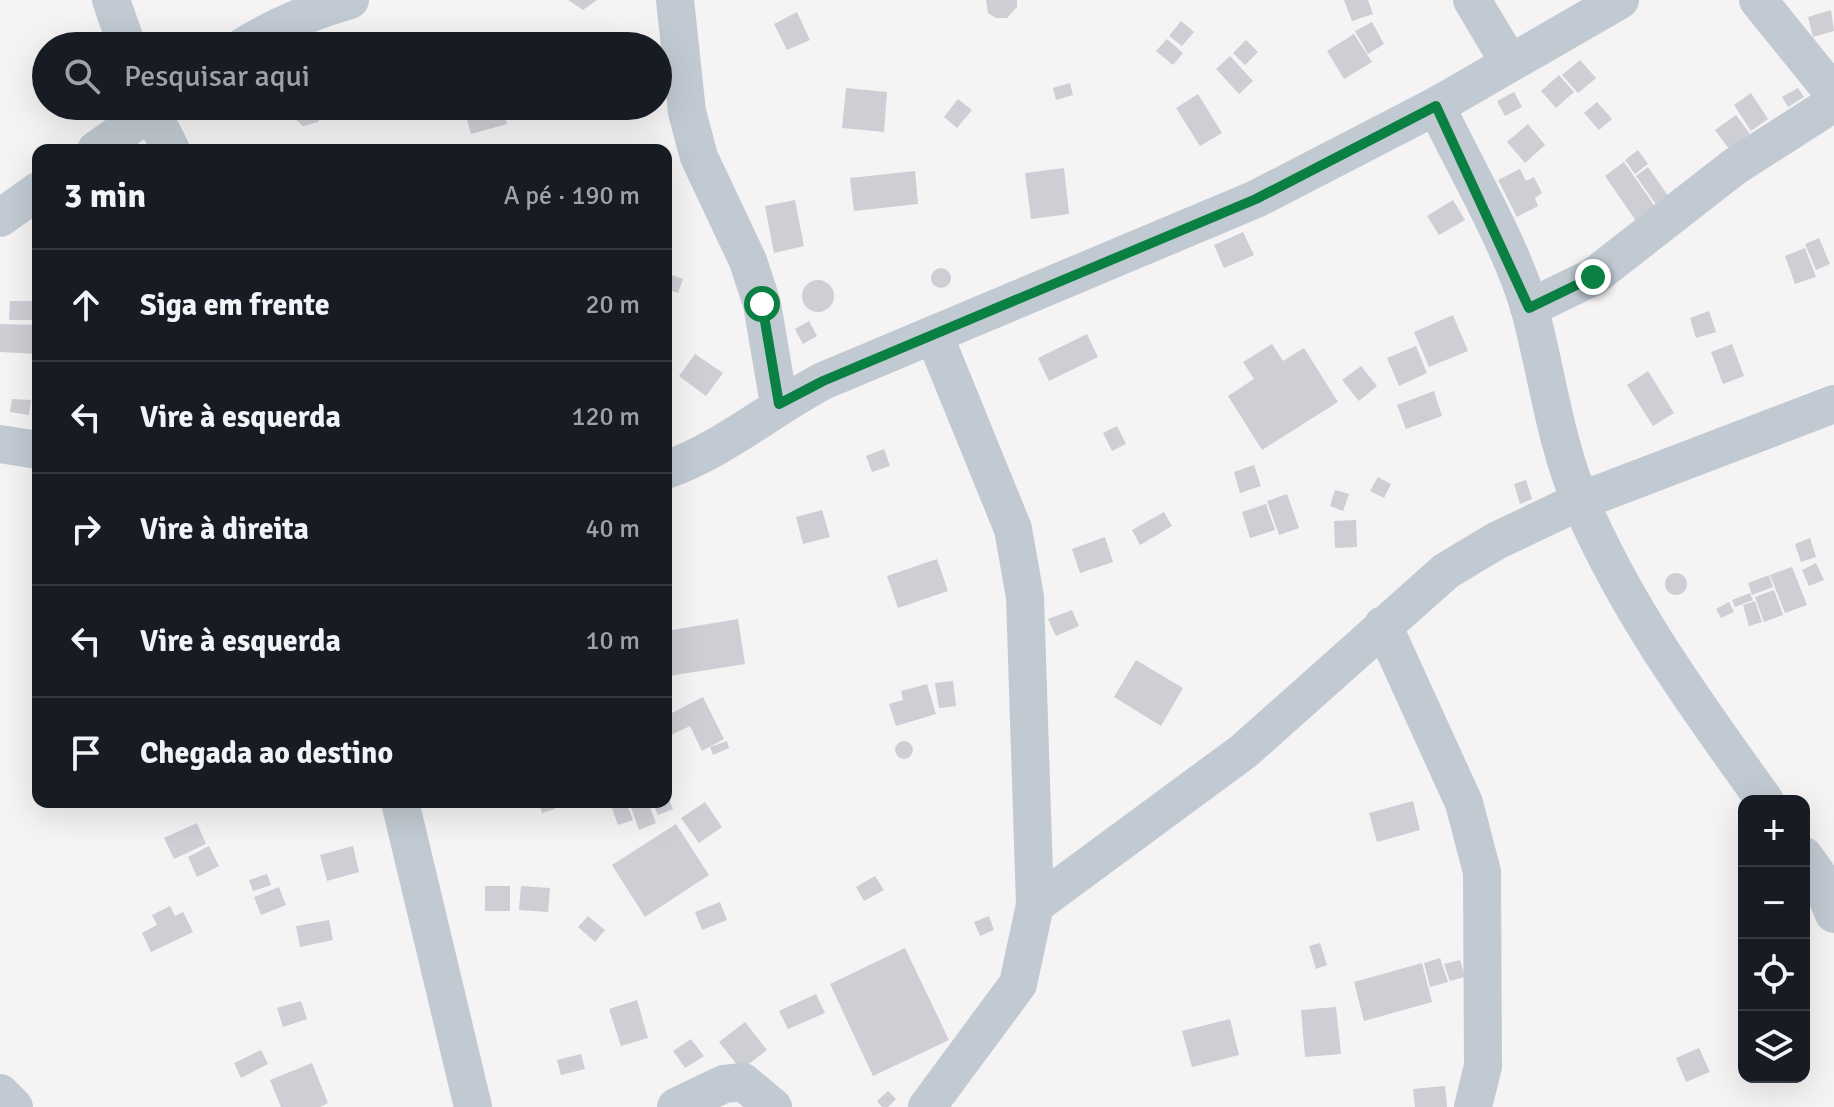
<!DOCTYPE html>
<html lang="pt">
<meta charset="utf-8">
<style>
:root{--surface:#171b24;--page:#20242c;--text:#f1f3f6;--muted:#9ea1a6;--line:#363941}
body{margin:0;font-family:Signika,sans-serif;background:var(--page);color:var(--text)}
.controls{position:absolute;right:24px;bottom:24px;display:grid;overflow:hidden;border-radius:16px;box-shadow:0 8px 32px #0002}
.controls button{width:72px;height:72px;display:grid;place-items:center;padding:0;border:0;border-bottom:2px solid var(--line);background:var(--surface);color:var(--text);font:40px sans-serif}
.stop{position:absolute;width:24px;height:24px;margin:-18px;border:6px solid #0b8043;border-radius:50%;background:#fff}
.stop.end{background:#0b8043;border-color:#fff;box-shadow:0 2px 8px #0008}
.list{margin:0;padding:0;list-style:none}
h2{display:flex;justify-content:space-between;align-items:center;height:104px;margin:0;padding:0 32px;font-size:34px}
h2 small{font-size:26px;font-weight:400;color:var(--muted)}
.list li{display:grid;grid-template-columns:52px 1fr auto;gap:24px;align-items:center;box-sizing:border-box;height:112px;padding:0 32px;border-top:2px solid var(--line)}
.list b{display:block;font-size:30px;white-space:nowrap}
.list em{font-size:26px;font-style:normal;color:var(--muted)}
.icon{flex:none;width:44px;height:44px;fill:none;stroke:currentColor;stroke-width:2;stroke-linecap:round;stroke-linejoin:round}
.map{position:relative;flex:none;width:1834px;height:1107px;overflow:hidden}
.search{position:absolute;background:var(--surface);box-shadow:0 8px 32px #0002;left:32px;top:32px;width:640px;height:88px;display:flex;align-items:center;gap:20px;box-sizing:border-box;padding:0 28px;border-radius:44px;color:var(--muted);font-size:30px}
.panel{position:absolute;background:var(--surface);box-shadow:0 8px 32px #0002;left:32px;top:144px;width:640px;height:664px;border-radius:16px}
.map>svg:first-child{display:block}
.building{fill:#cdcfd5}
.lines{fill:none;stroke-linecap:round;stroke-linejoin:round}
.street{stroke:#c1cad2;stroke-width:38}
.route{stroke:#0b8043;stroke-width:10}
</style>
<div class="map">
<svg width="1834" height="1107" viewBox="0 0 1834 1107">
<rect width="100%" height="100%" fill="#f5f3f3"/>
<!-- building -->
<path class="building" d="M568 0H597L583 10Z
M986 0H1017V7L1007 18H996L988 13Z
M1344 0H1368L1373 14 1352 21Z
M1831 10 1834 31 1813 37 1808 17Z
M797 12 810 40 787 50 774 24Z
M1181 21 1194 32 1182 46 1169 36Z
M1372 22 1384 44 1368 54 1355 31Z
M609 33 610 37 631 33 633 46H571L570 40Z
M1354 34 1372 62 1344 79 1327 51Z
M1167 39 1183 53 1173 65 1156 51Z
M1246 40 1258 52 1245 65 1233 53Z
M1230 56 1253 81 1239 94 1216 69Z
M1580 60 1596 78 1578 93 1562 75Z
M1559 75 1574 92 1556 108 1541 91Z
M1070 83 1073 95 1056 100 1053 88Z
M846 88 887 92 884 132 842 128Z
M1798 88 1804 97 1788 107 1782 97Z
M1514 92 1522 107 1505 116 1497 101Z
M1751 93 1768 119 1751 131 1734 105Z
M1198 94 1222 133 1200 146 1176 108Z
M958 99 972 110 957 128 944 117Z
M1597 102 1612 119 1599 130 1584 113Z
M292 106H321L322 112 318 122 303 126 292 116Z
M470 106H502L507 124 471 134 464 108Z
M1736 115 1750 134 1729 149 1715 130Z
M1528 124 1545 145 1525 163 1507 142Z
M1638 150 1648 164 1635 174 1625 160Z
M1624 162 1656 208 1636 221 1605 176Z
M1648 167 1669 197 1657 206 1636 176Z
M1064 168 1069 214 1031 219 1025 173Z
M1520 169 1526 181 1534 177 1542 193 1535 198 1538 206 1517 217 1498 180Z
M915 171 918 204 854 211 850 178Z
M795 200 804 246 774 253 765 206Z
M1453 200 1465 220 1439 235 1427 216Z
M1243 232 1254 255 1224 268 1214 245Z
M1819 238 1830 264 1816 270 1805 244Z
M1805 248 1816 277 1795 284 1785 256Z
M931 278a10 10 0 1 1 20 0a10 10 0 1 1-20 0Z
M666 273 683 279 678 293 666 289Z
M802 296a16 16 0 1 1 32 0a16 16 0 1 1-32 0Z
M10 301H38V320H9Z
M1709 311 1716 332 1696 338 1690 318Z
M1453 315 1468 351 1429 367 1414 332Z
M809 321 817 336 803 344 795 329Z
M0 324 38 325V354L0 352Z
M1087 334 1098 357 1049 381 1038 358Z
M1272 344 1283 361 1304 348 1338 402 1262 450 1228 396 1254 379 1243 362Z
M1732 344 1744 376 1723 384 1711 352Z
M1416 346 1427 373 1399 386 1387 358Z
M695 354 723 373 706 396 679 376Z
M1361 366 1377 386 1359 401 1342 380Z
M1648 371 1674 413 1653 426 1627 385Z
M1434 391 1442 416 1406 429 1397 405Z
M12 399 31 400 29 415 10 412Z
M36 401H38V439L32 438Z
M1117 426 1126 444 1112 451 1103 433Z
M884 449 890 466 872 472 866 456Z
M1254 465 1261 486 1240 493 1234 472Z
M1378 477 1391 484 1384 498 1370 491Z
M1526 480 1532 499 1520 504 1514 484Z
M1335 490 1349 494 1343 511 1330 506Z
M1287 494 1299 528 1279 535 1267 501Z
M1266 504 1275 530 1250 538 1242 512Z
M822 510 830 537 803 544 796 517Z
M1164 512 1172 526 1140 545 1132 530Z
M1356 520 1357 547 1335 548 1334 521Z
M1105 537 1113 562 1080 573 1072 549Z
M1810 538 1816 557 1801 562 1795 544Z
M937 559 948 591 898 608 887 576Z
M1816 563 1824 580 1809 586 1802 570Z
M1792 567 1807 605 1785 613 1770 575Z
M1665 584a11 11 0 1 1 22 0a11 11 0 1 1-22 0Z
M1769 575 1773 587 1752 595 1748 583Z
M1774 590 1783 615 1764 622 1755 597Z
M1750 593 1753 600 1735 607 1732 600Z
M1755 601 1762 622 1749 626 1743 605Z
M1729 602 1734 612 1721 618 1716 609Z
M1072 610 1079 626 1056 636 1048 619Z
M738 619 745 664 669 676 666 631Z
M1136 660 1183 688 1161 726 1114 697Z
M953 681 956 706 939 708 935 683Z
M927 684 936 714 896 726 889 704 903 700 901 691Z
M703 697 724 739 702 751 690 726 669 736 666 716Z
M895 750a9 9 0 1 1 18 0a9 9 0 1 1-18 0Z
M727 741 729 748 713 755 710 747Z
M666 792 673 809 658 815 652 802H666Z
M1413 801 1420 830 1377 842 1369 813Z
M539 802H553L555 809 542 813Z
M620 802H626L633 820 618 825 611 806Z
M629 802H648L656 823 639 830Z
M705 802 722 827 699 843 681 818Z
M197 823 206 844 174 859 164 838Z
M676 824 709 875 645 917 612 865Z
M209 846 219 866 197 877 188 857Z
M353 846 359 872 327 881 320 855Z
M267 874 271 885 253 891 249 880Z
M875 876 884 890 864 901 856 887Z
M485 886H510V911H485Z
M521 886 550 888 548 912 519 910Z
M279 887 286 905 261 915 254 897Z
M720 902 727 920 702 930 695 912Z
M170 906 175 916 183 912 193 932 151 952 142 933 157 925 152 915Z
M588 916 605 930 595 942 578 927Z
M989 916 994 930 980 936 974 922Z
M329 920 333 940 300 947 296 926Z
M1320 943 1327 965 1316 969 1309 946Z
M905 948 949 1040 873 1076 830 984Z
M1440 958 1448 982 1430 987 1424 963Z
M1460 960 1465 977 1450 981 1444 964Z
M1422 963 1432 1002 1364 1021 1354 982Z
M816 994 825 1013 788 1029 779 1011Z
M637 1000 648 1038 621 1046 609 1009Z
M301 1001 307 1019 283 1027 277 1008Z
M1336 1007 1341 1054 1305 1057 1301 1010Z
M1230 1019 1239 1055 1192 1067 1182 1031Z
M745 1022 767 1050 741 1070 719 1042Z
M691 1039 704 1056 685 1068 673 1051Z
M1699 1048 1710 1072 1686 1082 1676 1058Z
M261 1050 268 1064 241 1078 234 1063Z
M581 1054 585 1069 561 1075 557 1060Z
M312 1063 328 1103 320 1107H281L270 1080Z
M1445 1086 1447 1107H1415L1413 1089Z
M888 1091 896 1099 888 1107H882L877 1101Z"/>
<g class="lines">
<!-- street -->
<path class="street" d="M111 0 127 46
M675 0 687 112 699 157 748 261 762 304 779 404
M1472 0 1509 62
M1758 0 1834 94
M244 46C278 25 312 11 350 0
M149 106 171 150
M1436 106C1465 167 1512 246 1530 310 1547 374 1555 441 1581 503 1627 611 1697 706 1765 801
M96 150 158 106
M0 218 38 191
M1529 308 1593 277 1734 167 1834 103
M0 444 38 450
M666 470C723 450 770 409 823 381L1256 199 1436 106 1620 0
M1383 625 1464 803 1482 872 1483 1066 1473 1107
M400 802 473 1107
M1804 856 1817 874 1834 914
M1035 905 1244 751 1446 571 1496 541 1580 501 1834 404
M0 1093 14 1107
M676 1107 724 1084 743 1082 773 1107
M927 1107 1018 984 1035 905 1025 597 1013 529 934 335"/>
</g>
<g class="lines">
<!-- route -->
<path class="route" d="M762 304 779 404 823 381 1256 199 1436 106 1529 308 1593 277"/>
</g>
</svg>
<div class="controls">
<button>+</button>
<button>−</button>
<button><svg class="icon" aria-label="locate" viewBox="0 0 24 24"><circle cx="12" cy="12" r="6"/><path d="M12 2v4M12 18v4M2 12h4M18 12h4"/></svg></button>
<button><svg class="icon" aria-label="layers" viewBox="0 0 24 24"><path d="M12 4l9 5-9 5-9-5zM3 14l9 5 9-5"/></svg></button>
</div>
<div class="stop" style="left:762px;top:304px"></div>
<div class="stop end" style="left:1593px;top:277px"></div>
<div class="search"><svg class="icon" aria-label="search" viewBox="0 0 24 24"><circle cx="10" cy="10" r="6"/><path d="M15 15l6 6"/></svg>Pesquisar aqui</div>
<section class="panel">
<h2>3 min<small>A pé · 190 m</small></h2>
<ul class="list">
<li><svg class="icon" aria-label="ahead" viewBox="0 0 24 24"><path d="M12 20V5M6 11l6-6 6 6"/></svg><div><b>Siga em frente</b></div><em>20 m</em></li>
<li><svg class="icon" aria-label="left" viewBox="0 0 24 24"><path d="M17 20v-9H6M10 6l-5 5 5 5"/></svg><div><b>Vire à esquerda</b></div><em>120 m</em></li>
<li><svg class="icon" aria-label="right" viewBox="0 0 24 24"><path d="M7 20v-9h11M14 6l5 5-5 5"/></svg><div><b>Vire à direita</b></div><em>40 m</em></li>
<li><svg class="icon" aria-label="left" viewBox="0 0 24 24"><path d="M17 20v-9H6M10 6l-5 5 5 5"/></svg><div><b>Vire à esquerda</b></div><em>10 m</em></li>
<li><svg class="icon" aria-label="arrive" viewBox="0 0 24 24"><path d="M6 21V4h12l-3 4 3 4H6"/></svg><div><b>Chegada ao destino</b></div></li>
</ul>
</section>
</div>
